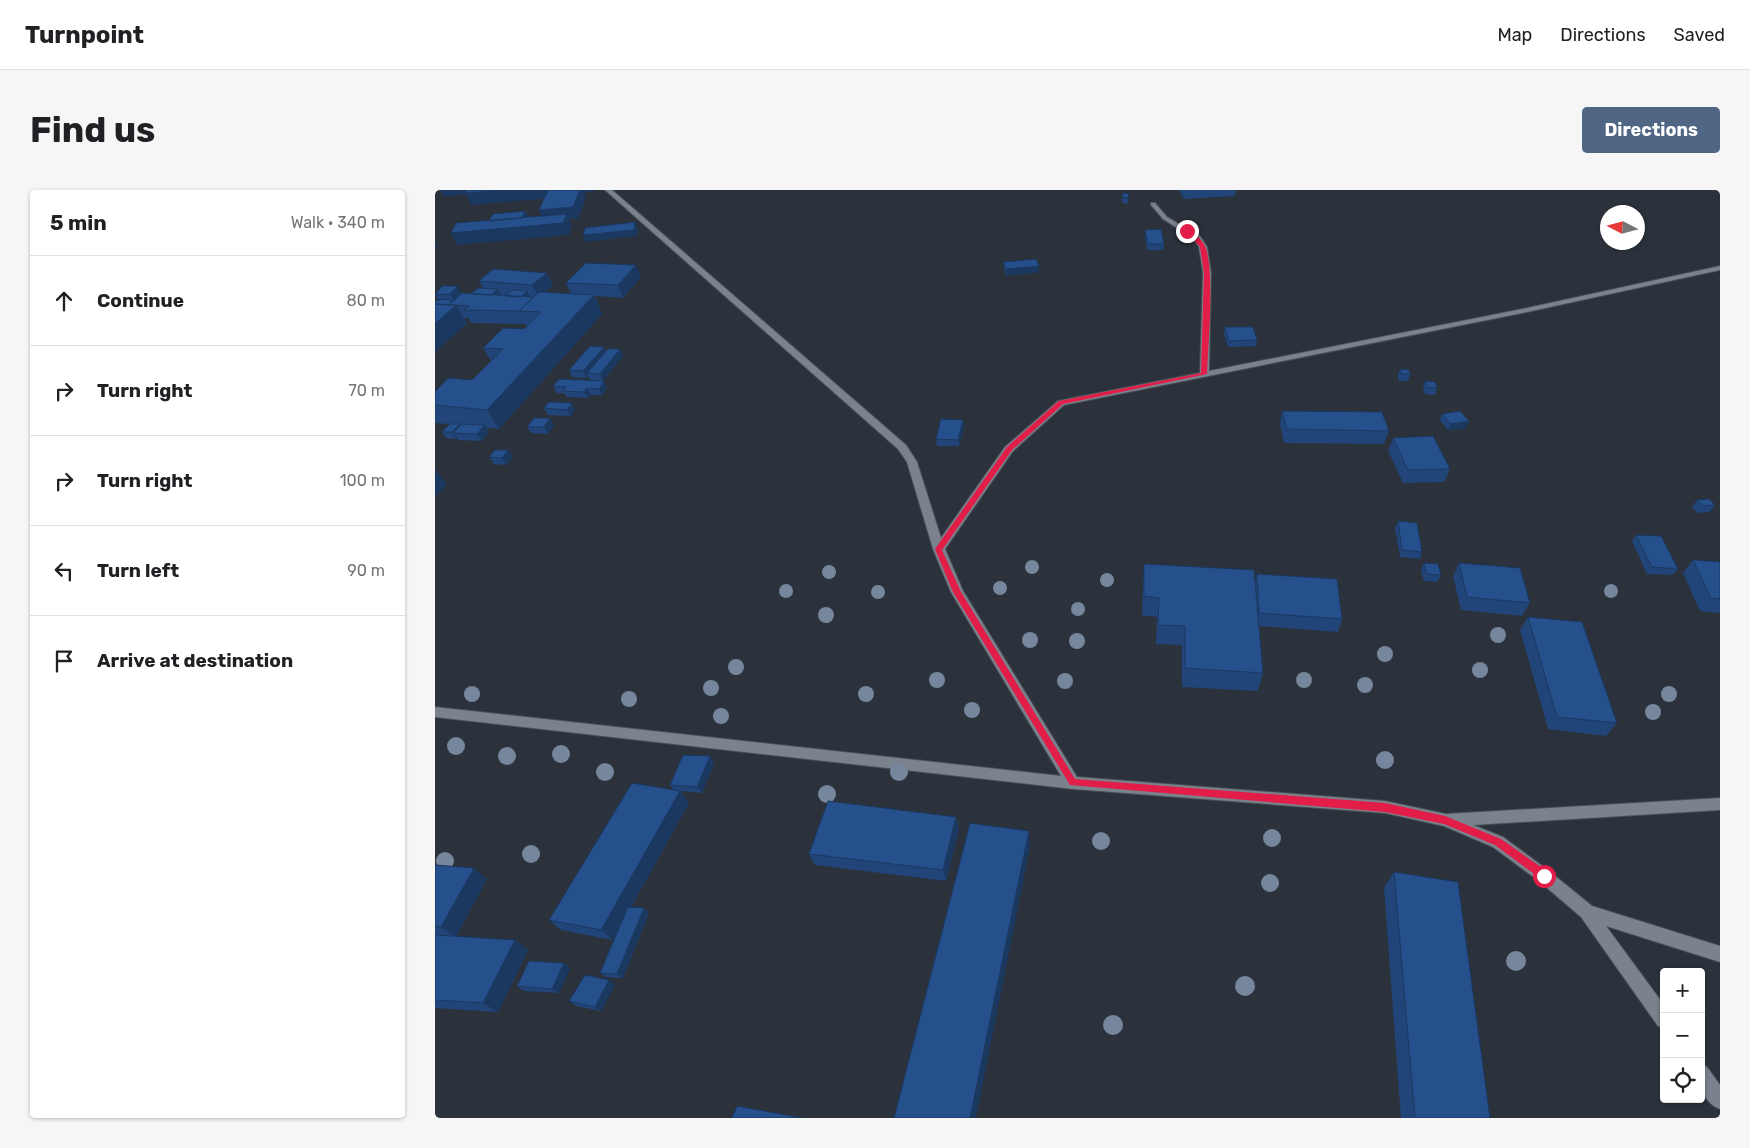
<!DOCTYPE html>
<meta charset="utf-8">
<style>
:root{--surface:#fff;--page:#f6f6f6;--text:#202124;--muted:#757577;--line:#e0e0e0;--accent:#506685}
body{margin:0;font-family:Rubik,sans-serif;background:var(--page);color:var(--text)}
.controls{position:absolute;right:15px;bottom:15px;display:grid;overflow:hidden;border-radius:5px;box-shadow:0 1px 4px #0004}
.controls button{width:45px;height:45px;display:grid;place-items:center;padding:0;border:0;border-bottom:1px solid var(--line);background:var(--surface);color:var(--text);font:25px sans-serif}
.compass{position:absolute;left:1165px;top:15px;width:45px;height:45px;border-radius:50%;background:var(--surface);box-shadow:0 1px 4px #0004;rotate:276deg}
.stop{position:absolute;width:15px;height:15px;margin:-11px;border:4px solid #e11d48;border-radius:50%;background:#fff}
.stop.end{background:#e11d48;border-color:#fff;box-shadow:0 1px 5px #0008}
.list{margin:0;padding:0;list-style:none}
h2{display:flex;justify-content:space-between;align-items:center;height:65px;margin:0;padding:0 20px;font-size:21px}
h2 small{font-size:16px;font-weight:400;color:var(--muted)}
.list li{display:grid;grid-template-columns:32px 1fr auto;gap:15px;align-items:center;box-sizing:border-box;height:90px;padding:0 20px;border-top:1px solid var(--line)}
.list b{display:block;font-size:19px;white-space:nowrap}
.list em{font-size:16px;font-style:normal;color:var(--muted)}
.icon{flex:none;width:28px;height:28px;fill:none;stroke:currentColor;stroke-width:2;stroke-linecap:round;stroke-linejoin:round}
.map{position:relative;flex:none;width:1285px;height:928px;overflow:hidden;border-radius:5px}
header{display:flex;align-items:center;gap:30px;box-sizing:border-box;height:70px;padding:0 25px;background:var(--surface);border-bottom:1px solid var(--line)}
header strong{font-size:24px}
nav{display:flex;gap:28px;margin-inline-start:auto;font-size:18px}
.intro{display:flex;align-items:center;justify-content:space-between;box-sizing:border-box;height:120px;padding:0 30px}
h1{margin:0;font-size:35px}
.button{padding:12px 22px;border-radius:5px;background:var(--accent);color:#fff;font-size:18px;font-weight:700}
main{display:flex;gap:30px;padding:0 30px}
aside{flex:1;background:var(--surface);border-radius:5px;box-shadow:0 1px 4px #0004}
.map>svg:first-child{display:block}
.lines{fill:none;stroke-linecap:round;stroke-linejoin:round}
.minor-casing{stroke:#484e55;stroke-width:2}
.minor{fill:#7a828d;fill-rule:evenodd}
.tree{fill:#76869d}
.wall{fill:#214578}
.shaded-wall{fill:#1b3861}
.building{fill:#26508b;stroke:#1b3861}
.route{fill:#e11d48}
</style>
<header>
<strong>Turnpoint</strong>
<nav><a>Map</a><a>Directions</a><a>Saved</a></nav>
</header>
<div class="intro"><h1>Find us</h1><a class="button">Directions</a></div>
<main>
<aside>
<h2>5 min<small>Walk · 340 m</small></h2>
<ul class="list">
<li><svg class="icon" aria-label="ahead" viewBox="0 0 24 24"><path d="M12 20V5M6 11l6-6 6 6"/></svg><div><b>Continue</b></div><em>80 m</em></li>
<li><svg class="icon" aria-label="right" viewBox="0 0 24 24"><path d="M7 20v-9h11M14 6l5 5-5 5"/></svg><div><b>Turn right</b></div><em>70 m</em></li>
<li><svg class="icon" aria-label="right" viewBox="0 0 24 24"><path d="M7 20v-9h11M14 6l5 5-5 5"/></svg><div><b>Turn right</b></div><em>100 m</em></li>
<li><svg class="icon" aria-label="left" viewBox="0 0 24 24"><path d="M17 20v-9H6M10 6l-5 5 5 5"/></svg><div><b>Turn left</b></div><em>90 m</em></li>
<li><svg class="icon" aria-label="arrive" viewBox="0 0 24 24"><path d="M6 21V4h12l-3 4 3 4H6"/></svg><div><b>Arrive at destination</b></div></li>
</ul>
</aside>
<div class="map">
<svg width="1285" height="928" viewBox="0 0 1285 928">
<rect width="100%" height="100%" fill="#2b323b"/>
<g class="lines">
<!-- minor casing -->
<g class="minor-casing">
<path id="minor" d="M170 0H177L471 255 482 272 506 348 570 257 623 211 765 183 768 83 764 57 759 49 728 29 716 15V13H720L732 27 765 46 772 57 776 83 774 181 1092 118 1285 76V80L1092 122 629 215 578 261 510 359 528 401 642 587 950 611 1011 624 1285 608V620L1038 635 1068 647 1114 681 1157 716 1285 756V772L1171 736 1229 815V838L1223 836 1146 727 1104 691 1058 657 1009 636 950 623 638 599 0 527V517L626 586 516 402 498 359 472 272 463 259Z
M1266 874 1272 877 1285 895V919C1265 911 1266 892 1266 874Z"/>
</g>
<!-- minor -->
<use href="#minor" class="minor"/>
</g>
<!-- trees -->
<g class="tree">
<circle cx="597" cy="377" r="7"/>
<circle cx="394" cy="382" r="7"/>
<circle cx="672" cy="390" r="7"/>
<circle cx="565" cy="398" r="7"/>
<circle cx="351" cy="401" r="7"/>
<circle cx="1176" cy="401" r="7"/>
<circle cx="443" cy="402" r="7"/>
<circle cx="643" cy="419" r="7"/>
<circle cx="391" cy="425" r="8"/>
<circle cx="1063" cy="445" r="8"/>
<circle cx="595" cy="450" r="8"/>
<circle cx="642" cy="451" r="8"/>
<circle cx="950" cy="464" r="8"/>
<circle cx="301" cy="477" r="8"/>
<circle cx="1045" cy="480" r="8"/>
<circle cx="502" cy="490" r="8"/>
<circle cx="869" cy="490" r="8"/>
<circle cx="630" cy="491" r="8"/>
<circle cx="930" cy="495" r="8"/>
<circle cx="276" cy="498" r="8"/>
<circle cx="37" cy="504" r="8"/>
<circle cx="431" cy="504" r="8"/>
<circle cx="1234" cy="504" r="8"/>
<circle cx="194" cy="509" r="8"/>
<circle cx="537" cy="520" r="8"/>
<circle cx="1218" cy="522" r="8"/>
<circle cx="286" cy="526" r="8"/>
<circle cx="21" cy="556" r="9"/>
<circle cx="126" cy="564" r="9"/>
<circle cx="72" cy="566" r="9"/>
<circle cx="950" cy="570" r="9"/>
<circle cx="170" cy="582" r="9"/>
<circle cx="464" cy="582" r="9"/>
<circle cx="392" cy="604" r="9"/>
<circle cx="837" cy="648" r="9"/>
<circle cx="666" cy="651" r="9"/>
<circle cx="96" cy="664" r="9"/>
<circle cx="10" cy="671" r="9"/>
<circle cx="835" cy="693" r="9"/>
<circle cx="1081" cy="771" r="10"/>
<circle cx="810" cy="796" r="10"/>
<circle cx="678" cy="835" r="10"/>
</g>
<!-- wall -->
<path class="wall" d="M744 0H801L800 6 749 9Z
M694 4 693 14 687 13V7Z
M710 40 729 54 728 60H712L710 46Z
M568 72 604 76V82L571 86 569 78Z
M112 83 118 95 109 103 136 104 131 93 206 87 188 108 160 106 167 124 64 239 52 238 54 242 47 251 23 250 22 248 21 249 11 248 7 242 14 234 0 233V202L37 190 56 171 48 158 89 139 92 136 91 134 36 133 34 128H29L32 133 0 162V111H4L0 105 26 103 22 108 36 104 48 98 44 91Z
M790 137 822 150 821 156 793 157 789 144Z
M185 159 188 166 168 191 155 190 153 186 152 188 137 187 134 180 171 162Z
M965 179 975 184 973 191H964L963 186Z
M169 191 172 198 167 205H156L153 208 132 207 129 203H122L118 196Z
M990 191 1002 198 1000 205 990 204 988 198Z
M137 213 140 220 136 226 113 225 109 218Z
M847 221 954 241 949 254 849 253 845 234Z
M1007 224 1031 238 1013 240 1005 230Z
M528 230 529 237 524 256H502L501 249Z
M119 235 113 244 96 243 92 237Z
M958 248 1015 279 1009 292 968 293 953 261Z
M73 260 78 267 71 275 59 274 54 267Z
M1262 310 1280 315 1275 322 1263 323 1257 317Z
M963 331 987 362 985 369 965 367 960 338Z
M1201 345 1243 379 1237 385 1212 384 1197 351Z
M1258 370 1285 372V423L1265 421 1248 383Z
M989 373 1006 385 1002 392 989 391 986 380Z
M1024 373 1095 413 1087 426 1026 420 1018 386Z
M709 374 820 394 822 384 907 429 903 442 824 436 828 483 823 501 747 497V455L721 454 722 427 707 425 708 394Z
M1093 427 1182 533 1171 546 1113 539 1085 440Z
M275 566 279 573 267 603 245 601 254 613 196 717 209 718 214 723 188 788 171 787 165 783 183 739 177 750 126 740 114 730 238 600 235 595Z
M521 627 524 639 511 691 380 675 374 664Z
M0 675 52 689 21 746 80 750 93 760 63 822 0 818Z
M959 682 1055 928H966L949 698Z
M129 773 135 778 124 803 89 801 82 796Z
M180 795 166 821 141 816 134 811Z"/>
<!-- shaded-wall -->
<path class="shaded-wall" d="M5 0H122L118 8 36 15 31 4 9 7Z
M145 0H160V1L149 3 151 8 143 29H134L137 36 134 45 22 55 16 43 90 21 93 27 109 32 104 20Z
M200 32 203 38 202 46 150 52 148 45Z
M0 51 2 55 0 61Z
M201 75 206 87 188 108 183 95Z
M604 76V82L571 86V79Z
M112 83 118 95 104 107 97 95Z
M23 96 26 103 19 111 15 104Z
M63 99 66 105 52 109Z
M92 101 95 108 80 112Z
M159 105 167 124 64 239 52 220Z
M21 115 32 133 0 162V134Z
M169 157 172 164 152 183 153 186 152 188 148 181Z
M185 159 188 166 168 191 165 184Z
M169 191 172 198 167 205 164 199Z
M152 198 156 205 153 208 149 202Z
M137 213 140 220 136 226 132 220Z
M115 228 119 235 113 244 109 237Z
M528 230 529 237 524 256 523 250Z
M1034 231 1031 238 1013 240 1016 234Z
M25 234 29 241 18 243 22 248 21 249 17 242Z
M50 235 54 242 47 251 42 244Z
M73 260 78 267 71 275 67 268Z
M0 279 12 295 0 307Z
M275 566 279 573 267 603 262 597Z
M245 601 254 613 177 750 166 740Z
M521 627 524 639 511 691 508 680Z
M594 641 595 657 541 928H535Z
M39 678 52 689 21 747 6 737Z
M209 718 214 723 188 788 182 784Z
M80 750 93 760 63 822 48 813Z
M129 773 135 778 124 803 117 799Z
M174 790 180 795 166 821 160 817Z"/>
<!-- building -->
<path class="building" d="M32 0H70L30 3Z
M113 0H145L138 17 104 20Z
M688 3 694 4 693 8 687 7Z
M90 21 87 28 54 31 58 24Z
M132 24 128 33 16 43 21 33Z
M200 32 199 40 148 45 150 38Z
M726 39 729 54H713L710 40Z
M601 69 604 76 571 79 568 72Z
M151 73 201 75 183 95 131 93Z
M58 79 112 83 97 95 44 91Z
M7 96H23L15 104 0 105Z
M43 98 63 99 56 105 36 104Z
M77 100 92 101 86 107 70 106Z
M104 102 159 105 52 220 0 215V202L13 188 37 190 68 159 48 158 68 138 89 139 106 122 84 121Z
M27 103 98 107 84 121H87L29 120 34 116 14 115Z
M10 109 17 111V112L14 115 0 114V111Z
M0 114 21 115 0 134Z
M790 137H818L822 150 794 151Z
M155 156 169 157 148 181 134 180Z
M173 159H185L165 184 152 183Z
M965 179 974 180 975 184H966Z
M124 189 169 191 164 199 152 198 149 202 128 201 131 197 118 196Z
M990 191 1000 192 1002 198H992Z
M114 212 137 213 132 220 109 218Z
M847 221 947 222 954 241 852 239Z
M1025 221 1034 231 1016 234 1007 224Z
M99 228H115L109 237H92Z
M506 229 528 230 523 250 501 249Z
M15 234H25L17 242H7Z
M27 234 50 235 42 244 18 243Z
M998 246 1015 279 973 280 958 248Z
M60 260H73L67 268 54 267Z
M1274 309 1280 315 1268 316 1262 310Z
M963 331 982 333 987 362 967 360Z
M1201 345 1226 346 1243 379 1217 377Z
M1258 370 1285 372V409L1276 408Z
M989 373 1003 374 1006 385 992 384Z
M1024 373 1085 378 1095 413 1032 407Z
M709 374 819 380 828 483 750 478V436L723 435 724 408 709 406Z
M822 384 902 389 907 429 824 423Z
M1093 427 1147 432 1182 533 1122 527Z
M248 565 275 566 262 597 235 595Z
M197 593 245 601 166 740 114 730Z
M393 611 521 627 508 680 374 664Z
M535 633 594 641 535 928H459Z
M0 675 39 678 6 737 0 736Z
M959 682 1023 692 1055 928H980Z
M193 717 209 718 182 784 165 783Z
M0 745 80 750 48 813 0 810Z
M94 771 129 773 117 799 82 796Z
M150 785 174 790 160 817 134 811Z
M302 916 367 928H297Z"/>
<!-- route -->
<path class="route" d="M750 40C758 40 766 49 770 56 780 79 773 156 772 184L628 214 577 260 507 360 526 402 640 589 950 613 1010 626 1066 649 1113 682V689H1106L1060 655 1009 634 950 622 635 595 518 402 500 359 572 257 624 211 766 183 769 83 765 57Z"/>
</svg>
<div class="controls">
<button>+</button>
<button>−</button>
<button><svg class="icon" aria-label="locate" viewBox="0 0 24 24"><circle cx="12" cy="12" r="6"/><path d="M12 2v4M12 18v4M2 12h4M18 12h4"/></svg></button>
</div>
<svg class="compass" viewBox="-18 -18 36 36"><path d="M0-13l5 13h-10z" fill="#e53935"/><path d="M0 13l5-13h-10z" fill="#757577"/></svg>
<div class="stop" style="left:1109px;top:686px"></div>
<div class="stop end" style="left:752px;top:41px"></div>
</div>
</main>
